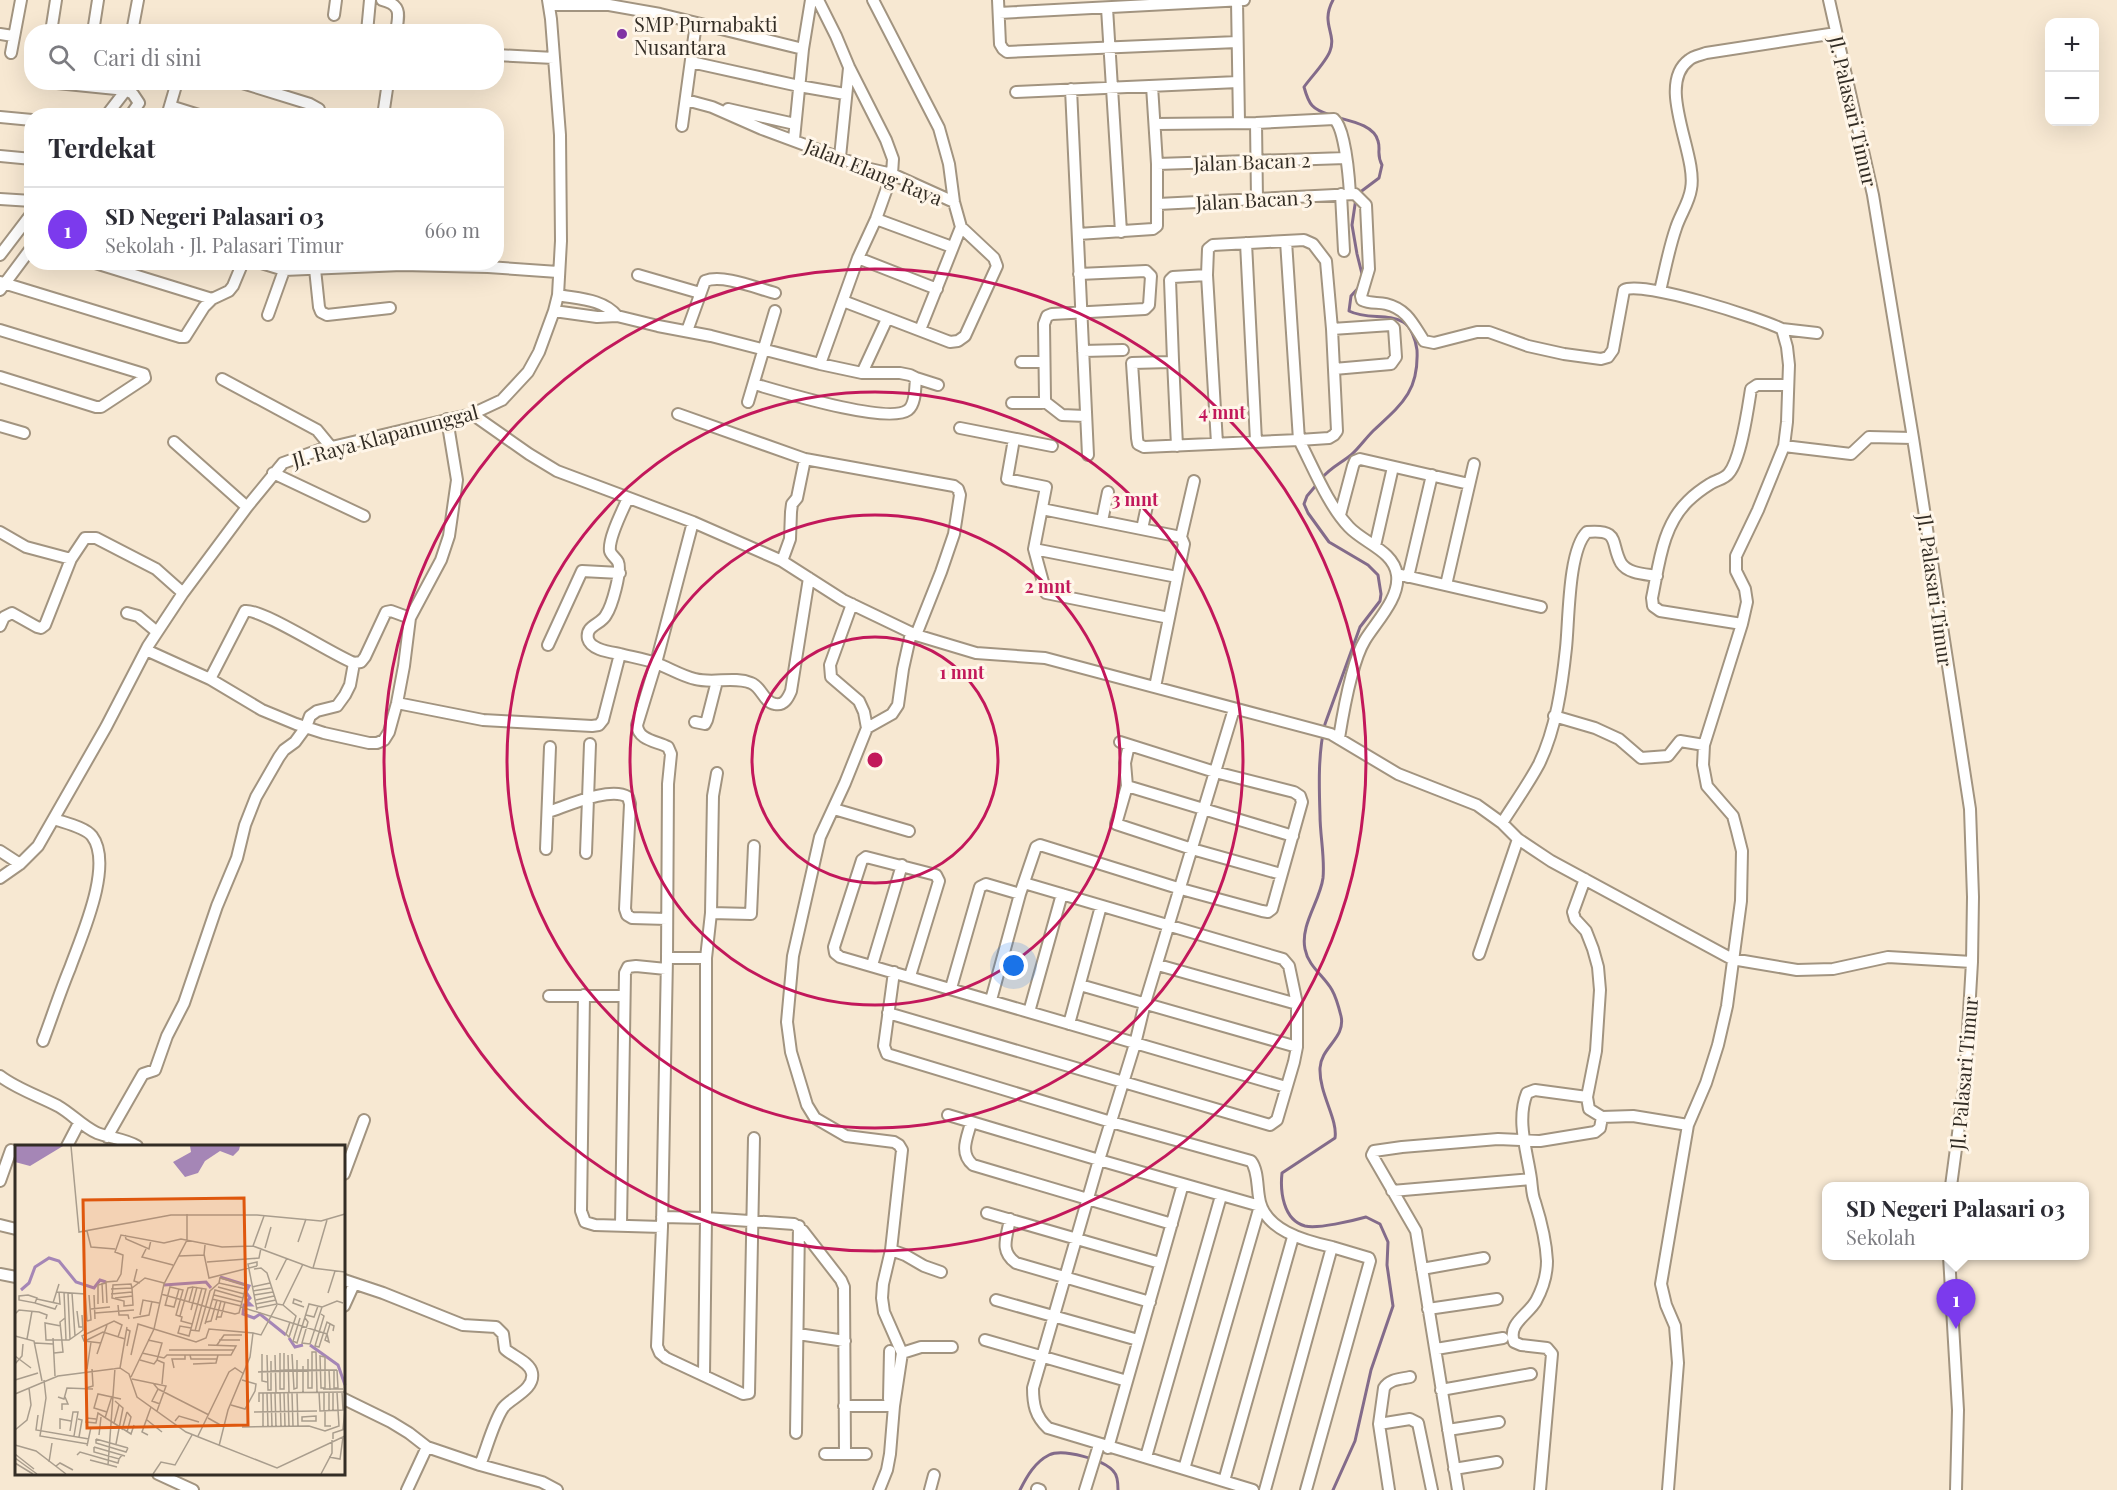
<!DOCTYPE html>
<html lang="id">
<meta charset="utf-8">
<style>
:root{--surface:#fff;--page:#f7f7f7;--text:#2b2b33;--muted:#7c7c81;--line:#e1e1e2;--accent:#7c3aed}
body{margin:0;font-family:"Playfair Display",serif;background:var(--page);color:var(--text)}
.controls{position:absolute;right:18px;top:18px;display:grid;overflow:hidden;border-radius:12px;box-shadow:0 6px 24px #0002}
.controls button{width:54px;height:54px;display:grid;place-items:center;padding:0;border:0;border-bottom:2px solid var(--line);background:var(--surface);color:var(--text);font:30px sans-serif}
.you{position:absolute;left:1014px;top:966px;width:21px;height:21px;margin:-15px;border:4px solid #fff;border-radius:50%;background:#1a73e8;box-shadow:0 0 0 9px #1a73e833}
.badge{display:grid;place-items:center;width:39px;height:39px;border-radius:50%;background:var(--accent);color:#fff;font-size:20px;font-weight:700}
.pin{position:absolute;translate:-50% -50px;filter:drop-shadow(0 2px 3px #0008)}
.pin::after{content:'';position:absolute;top:32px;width:21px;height:18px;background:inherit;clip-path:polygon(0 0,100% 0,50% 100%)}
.popup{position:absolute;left:1822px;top:1182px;width:267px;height:78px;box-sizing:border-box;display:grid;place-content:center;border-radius:12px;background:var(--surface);filter:drop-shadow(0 2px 4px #0005);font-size:20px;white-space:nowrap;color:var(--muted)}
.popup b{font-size:22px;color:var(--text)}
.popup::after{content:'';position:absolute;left:50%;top:100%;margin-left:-12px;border:12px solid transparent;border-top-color:var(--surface)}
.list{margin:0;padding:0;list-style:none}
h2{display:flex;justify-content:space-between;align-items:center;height:78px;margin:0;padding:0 24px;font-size:26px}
h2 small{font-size:20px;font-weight:400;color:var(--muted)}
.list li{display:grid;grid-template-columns:39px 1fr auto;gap:18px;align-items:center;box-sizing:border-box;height:84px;padding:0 24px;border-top:2px solid var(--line)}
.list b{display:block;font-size:22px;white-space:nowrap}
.list p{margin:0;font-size:20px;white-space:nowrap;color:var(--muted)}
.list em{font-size:20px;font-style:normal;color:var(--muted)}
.icon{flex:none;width:33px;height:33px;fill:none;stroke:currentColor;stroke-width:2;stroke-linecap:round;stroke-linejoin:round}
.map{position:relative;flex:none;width:2117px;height:1490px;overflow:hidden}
.search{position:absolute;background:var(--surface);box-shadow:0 6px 24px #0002;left:24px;top:24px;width:480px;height:66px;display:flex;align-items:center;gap:15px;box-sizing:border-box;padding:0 21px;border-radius:24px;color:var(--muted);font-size:22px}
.panel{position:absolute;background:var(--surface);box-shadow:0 6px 24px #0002;left:24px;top:108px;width:480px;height:162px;border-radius:24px}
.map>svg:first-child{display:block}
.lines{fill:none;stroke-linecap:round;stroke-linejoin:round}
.stream{stroke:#836b8a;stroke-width:3}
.minor-casing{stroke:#a29480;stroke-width:14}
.minor{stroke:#fff;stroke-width:10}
.ring{fill:none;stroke:#c2185b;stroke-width:3}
.poi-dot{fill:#8033a4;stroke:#fff6e9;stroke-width:2}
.labels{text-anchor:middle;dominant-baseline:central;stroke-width:6;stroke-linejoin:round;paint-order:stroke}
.poi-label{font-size:20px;fill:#332d25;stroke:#fff6e9;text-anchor:start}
.street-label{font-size:20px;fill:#332d25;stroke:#fff6e9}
.inset-river{fill:none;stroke:#a586b6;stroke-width:3}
.inset-road{fill:none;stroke:#a99d8d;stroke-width:1.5}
.view{fill:#df570d;fill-opacity:0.15;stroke:#df570d;stroke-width:3}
.inset-edge{fill:none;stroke:#332d25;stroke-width:3}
.centre{fill:#c2185b;stroke:#fff6e9;stroke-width:3}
.ring-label{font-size:18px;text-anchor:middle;font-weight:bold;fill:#c2185b;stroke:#fff6e9;stroke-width:6;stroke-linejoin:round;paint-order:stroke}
</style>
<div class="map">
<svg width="2117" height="1490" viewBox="0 0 2117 1490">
<rect width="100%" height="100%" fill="#f7e8d2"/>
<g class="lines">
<!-- stream -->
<path class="stream" d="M1330 115C1312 109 1309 105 1304 87 1311 77 1326 62 1330 51 1337 33 1320 24 1333 0
M1336 117C1350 121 1374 125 1378 141 1381 150 1376 154 1382 165L1379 178 1359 193
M1356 198 1352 225 1357 254 1362 274
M1322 478C1330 468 1341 463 1351 455 1359 448 1365 439 1373 431 1401 405 1419 392 1417 350 1416 341 1411 326 1403 322 1388 313 1367 320 1349 311L1351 296 1360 286
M1318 483 1307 496 1304 504 1308 513 1329 542 1368 565 1378 575 1381 594 1380 601 1360 627 1325 724C1318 753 1319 785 1320 815 1320 836 1325 857 1323 878 1320 901 1300 925 1305 949 1308 966 1324 976 1332 990 1336 997 1339 1008 1341 1016 1346 1038 1321 1047 1320 1068 1319 1094 1338 1119 1335 1138L1282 1173C1280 1191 1283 1220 1305 1226 1318 1229 1352 1221 1366 1217L1380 1224 1388 1242 1387 1265 1393 1306 1371 1370 1355 1441 1333 1490
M1020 1490C1027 1476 1035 1462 1049 1455 1063 1448 1105 1460 1114 1472 1118 1476 1118 1484 1118 1490"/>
<!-- minor casing -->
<g class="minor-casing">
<path id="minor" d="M382 0C402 5 399 14 396 32
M818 0 836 36 849 67 886 140 893 159 892 174 876 219 858 258 820 364
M998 0 1000 44 1003 49 1007 52 1237 42
M1829 0 1873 195 1913 438 1970 809 1973 897 1972 962 1965 1081 1951 1186
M1237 1 1239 122
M549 5H609L660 14 803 49
M1107 8 1121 232
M999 13 1244 0
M334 15 336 0
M51 32 56 0
M93 32 98 0
M132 32 138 0
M367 32 370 0
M0 34 13 36
M11 53 21 0
M496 55 554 58
M691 62 799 86 845 94
M47 82 126 90 133 94 139 103 130 116
M239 82 310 104 319 109 320 116
M1071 89 1088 455
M1016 92 1238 82
M686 100 712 107 762 129 870 169 892 174 954 202
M170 106 202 116
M728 109 795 124
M106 116 126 90
M167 116 177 82
M383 116 388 82
M0 117 32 120
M1256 123 1257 200
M1155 124 1256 123 1334 119C1345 128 1349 178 1350 194
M682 126 696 23
M794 139 803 49 811 0
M0 156 32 159
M840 157 849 68
M1157 164 1346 158
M1341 194 1344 251
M0 199 32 201
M1158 204 1355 194 1366 205 1369 269 1361 296 1362 300C1370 304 1378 302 1386 304 1407 309 1413 324 1424 341L1434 343 1477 332H1489L1528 346 1564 354 1601 359 1608 357 1613 350 1624 290C1642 280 1760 318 1782 329L1787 347 1789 365 1787 422 1784 446 1758 510 1736 556V571L1745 589 1747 602 1742 624 1704 745 1703 765 1707 786 1733 816 1737 831 1742 851 1741 901 1727 1006 1718 1045 1706 1083 1688 1125 1661 1284 1666 1305 1675 1326 1678 1363 1668 1490
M876 219 952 247
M1078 234 1153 229 1157 226V164L1152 86
M1286 241 1299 440 1329 438 1334 435 1337 431 1332 329 1326 261 1313 244 1304 240 1213 245 1208 249 1207 275 1173 277 1170 280 1173 360 1170 362 1132 363 1137 438 1138 444 1144 447 1299 440C1313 467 1328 505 1349 527 1364 543 1394 551 1397 575 1400 598 1376 622 1365 640 1352 661 1343 713 1339 738
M1246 243 1256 441
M0 255 32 213
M858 258 937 289
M92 262 212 299
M258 262 284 270 402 265 488 267 558 272
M315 269 319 307 321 312 327 315 390 308
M638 275 700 293
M1207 275 1217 443
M0 282 180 337H185L204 307 212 299 229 291 233 286 243 262
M0 290 32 247
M1660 291C1665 270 1669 248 1676 228 1680 215 1689 203 1691 189 1698 155 1655 85 1689 60 1693 56 1701 55 1706 53L1836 33
M558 295C579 299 603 299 617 316
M843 301 950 342 958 341 965 336 997 266 994 258 961 227 954 202 949 164 939 128 873 0
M554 311 597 317 617 316 658 326 711 336 820 364 862 373H900L910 375 916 378 938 385
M268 315 287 262
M1332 329 1391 325 1394 328 1396 357 1391 364 1334 369
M1782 329 1817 333
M0 330 144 374 145 378 101 407H96L0 377
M920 330 961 227
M687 331 705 281C723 274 756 288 775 293
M1083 351 1123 350
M1173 360 1177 446
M1021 362H1044
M862 373 887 319
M222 379 317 430 331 447
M754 384C779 391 888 425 908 410 916 404 915 387 916 378
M1044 401 1062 415 1085 416
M748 402 775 311
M1012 403H1042L1045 399 1044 324 1047 316 1052 314 1145 309 1149 305 1151 276 1146 271 1079 274
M472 414 529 454 557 471 693 522 782 561 843 600 916 635 976 653 1045 658 1331 734 1398 774 1477 805 1502 823 1518 839 1551 861 1732 959 1797 970 1833 969 1888 957 1972 962
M678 414 805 459 954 486 958 489 960 495 954 534 941 572 916 635
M0 426 24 433
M960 428 1052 446
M1014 439 1007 479 1046 487 1034 549 1046 593 1169 618
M174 442 247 507
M1784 446 1851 454 1869 437 1913 438
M273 473 364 516
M1042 509 1181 537 1184 544 1155 687
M1340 515 1353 466 1355 461 1360 459 1469 484
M1102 521 1108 492
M693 522 656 663 637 725C638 740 656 741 668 747L671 754 668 784 667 958 662 1227 657 1346 660 1353 666 1358 743 1394 749 1393 754 1138
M1142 529 1148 501
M0 532 26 547 71 559 85 538H96L156 569 183 593
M1181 537 1194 481
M1375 546 1393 467
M1034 549 1177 577
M782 561 790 539 791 512 792 504 797 498 805 459
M1397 574 1541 607
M1408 577 1432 475
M1446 585 1474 464
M852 604 830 665 831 677 859 701 864 712 867 728 845 783 820 837 793 956 787 1022 791 1052 807 1105 815 1118 846 1136 894 1142 899 1145 902 1150 891 1250 883 1284 882 1298 884 1312 902 1353 894 1406 890 1454 887 1470 879 1490
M127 613 138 616 157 632
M1742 624 1660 611 1653 606 1652 598C1659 565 1662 526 1688 501 1694 495 1702 489 1710 484 1716 480 1725 479 1729 473 1741 459 1748 408 1751 389L1757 385H1788
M0 626 4 617 12 613 37 627 41 628 45 625 71 559
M548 645 582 571 620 573
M146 650 210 679 262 710 296 724 324 733 369 743H377L384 740 389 732 397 703 404 666 410 618 441 560 449 536 457 480 447 419
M620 654C610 652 591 650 588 639 585 625 601 625 606 615 612 606 622 571 618 562 616 558 611 555 610 551 608 538 623 510 628 498
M210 679 245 611C261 608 333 655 354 663L361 662 365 657 386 612 391 611 410 618
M397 703 483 720 592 726 599 725 603 720 620 654C632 657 645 659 656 663 669 668 682 676 695 679 713 684 734 676 751 683 762 687 763 702 775 704 784 706 788 698 791 691L809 578
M1554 716 1595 728 1619 739 1641 758 1668 756 1680 741 1704 745
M695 722 705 724 707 720 717 681
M867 728 892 714 898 705 903 669 911 633
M1129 745 1125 763 1127 786 1116 824 1192 849 1281 874
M1127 786 1293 836
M834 809 909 831
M548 812C567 806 610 786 628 797L630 804 625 909 627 915 632 918 667 919
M1502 823C1514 804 1529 783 1539 764 1556 729 1562 686 1566 648 1569 621 1568 550 1587 532 1621 529 1610 543 1621 563 1628 574 1646 574 1657 576
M546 849 550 747
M0 851 20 864
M586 853 590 744
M0 878 20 864 38 846 106 727 148 646 183 593 247 507 283 463 319 450 472 414 502 400 528 372 539 352 554 311 558 295 561 241 560 135 551 19 548 0
M1585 879 1573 912 1575 919 1586 931 1593 949 1598 967 1600 990 1596 1051 1587 1097 1589 1109 1602 1117 1633 1116 1688 1125
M1024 883 1283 959 1289 966 1297 1004
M711 913 751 914 754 846
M1479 954 1518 839
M667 958H706
M872 965 902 865
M894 972 884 1046 887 1054 1111 1122 1251 1161C1258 1170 1257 1186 1259 1197 1263 1230 1305 1241 1332 1247L1265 1490
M910 976 939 881 936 875 866 857 862 860 834 947 835 953 840 957 1286 1087
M1080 985 1297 1047
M951 988 980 887 986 884 1020 894 1036 847 1040 845 1181 889 1262 911 1268 912 1272 909 1302 802 1300 796 1294 792 1215 772 1120 742
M584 995 581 1211 585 1222 595 1225 662 1227
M549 996H623
M991 1000 1020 894
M1029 1012 1062 894
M888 1013 1270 1125 1277 1120 1294 1062 1297 1047V1004L1158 965
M1069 1024 1101 906
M43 1041C52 1017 60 992 70 968 81 937 114 865 92 836 85 827 65 823 54 819
M0 1076C17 1089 39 1096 58 1106 72 1114 82 1126 97 1133 110 1138 125 1139 137 1146
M948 1115 1099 1160 1260 1206 1184 1469 1048 1428C1035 1416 1033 1404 1033 1388L1099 1160 1135 1044 1145 1003 1234 709
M971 1123C967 1138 959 1153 973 1165L1172 1224
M107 1137 143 1074 155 1070 167 1036 184 1003 217 906 237 858 245 825 256 797 279 757 284 750 295 742 306 727 310 716 317 711 337 706 345 695 350 685 354 663
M67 1146 79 1123
M344 1174 364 1120
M0 1181 11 1150
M1392 1191 1531 1179
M987 1213 1160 1263
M662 1217 706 1218 794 1224 803 1231 841 1280 844 1287 845 1454
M1010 1219C1007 1237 999 1251 1016 1263L1150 1302
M0 1225 16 1229
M621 1225 625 973 628 967 636 966 666 969
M891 1250 905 1255 924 1266 941 1272
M1949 1256 1958 1410 1956 1490
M1422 1269 1484 1258
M0 1274 16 1277
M344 1280 383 1293 463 1325 496 1327 503 1334 505 1349C512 1356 530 1362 532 1373 535 1390 510 1398 503 1408 493 1423 487 1448 480 1465
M996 1300 1138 1340
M344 1306 354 1284
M1428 1309 1497 1299
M798 1334 845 1341
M985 1340 1127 1381
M1436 1349 1503 1338
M902 1353 921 1347H952
M704 1375 706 1218V958L711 913 713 796 717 773
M1441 1390 1531 1374
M344 1399 391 1422 409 1433 427 1447 480 1465 542 1482 557 1490
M889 1399 890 1351
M844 1406H894
M1379 1424 1410 1419 1418 1423 1432 1490
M1448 1430 1499 1422
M796 1433 799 1226
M1108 1448 1183 1184
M825 1454H866
M1146 1457 1221 1196
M1184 1469 1253 1490
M1454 1469 1497 1462
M158 1474 193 1490
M1224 1481 1293 1237
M1037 1489 1040 1490
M407 1490 427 1447
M930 1490 934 1475
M1085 1490 1099 1445
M1306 1490 1370 1261 1369 1258 1332 1247
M1389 1490 1379 1424 1384 1388C1389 1379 1401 1379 1410 1377
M1458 1490 1416 1231 1372 1155 1374 1151 1402 1147 1498 1139 1540 1141 1595 1132 1600 1128 1602 1117
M1540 1490 1552 1354 1547 1348 1521 1345 1514 1342C1507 1324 1528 1315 1536 1301 1543 1288 1547 1275 1547 1261 1546 1240 1541 1221 1535 1202 1532 1195 1532 1187 1531 1179 1527 1151 1516 1120 1527 1093L1535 1090 1587 1097"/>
</g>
<!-- minor -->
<use href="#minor" class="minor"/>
</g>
<!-- distance rings -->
<g class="ring">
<circle cx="875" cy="760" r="123"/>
<circle cx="875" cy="760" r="245"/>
<circle cx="875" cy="760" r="368"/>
<circle cx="875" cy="760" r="491"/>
</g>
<!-- markers -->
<circle class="poi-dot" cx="622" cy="34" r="6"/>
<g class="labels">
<!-- poi labels -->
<g class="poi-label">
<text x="634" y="23">SMP Purnabakti<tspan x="634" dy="23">Nusantara</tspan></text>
</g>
<!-- street labels -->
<g class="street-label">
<text transform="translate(1854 111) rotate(77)">Jl. Palasari Timur</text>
<text transform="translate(1252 161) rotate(-2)">Jalan Bacan 2</text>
<text transform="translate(874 171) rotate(22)">Jalan Elang Raya</text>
<text transform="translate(1254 199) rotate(-3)">Jalan Bacan 3</text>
<text transform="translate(385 435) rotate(-15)">Jl. Raya Klapanunggal</text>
<text transform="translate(1936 590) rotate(82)">Jl. Palasari Timur</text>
<text transform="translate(1963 1073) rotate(-85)">Jl. Palasari Timur</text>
</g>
</g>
<!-- overview -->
<g transform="translate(15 1145)">
<rect width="330" height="330" fill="#f7e8d2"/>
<path d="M0 1H48L15 21 0 17ZM175 1H225L224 5 218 11 205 6 190 16 183 28 170 32 158 17 176 7Z" fill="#a586b6"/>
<path class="inset-river" d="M205 132 234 141 231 147 235 153 232 156 236 160H229L228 169 239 173 245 169 271 190M149 140 191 137 196 143M6 145 14 138 20 122 34 113 44 116 61 137 79 143 85 135 91 137M274 193 280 202 288 200M295 200 323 220 330 240"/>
<path class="inset-road" d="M56 1 64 87 156 70H242L306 76 330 69M72 86 76 102 100 104M110 90 111 94 134 104 136 95M283 97 291 74M238 101 249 71M250 103 256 82M131 104 127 112 158 120M189 109 194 133 242 121M164 111 189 110 190 100M192 117 244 113 246 103M298 123 312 75M122 124 119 136 125 138M239 124 246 123 252 128 262 159 242 163M261 135 272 113M87 138 88 158M204 138 205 133 231 140 228 153M203 142 229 149M237 142 255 138M117 143 116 139 98 140 97 153 109 156V161L118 160 117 143 130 133 149 138M96 144 117 143M238 146 256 143M42 147 70 149 72 176M49 147 51 195M53 148 55 194M57 148 60 191M313 148 320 126M96 149 117 147M146 149 178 158 182 159 195 163 220 169 224 168 228 153 200 145 195 163 190 179M13 150 22 153 20 158 4 155V151ZM79 150 80 174M199 150 227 157M239 150 258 147M100 153 118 151M22 154 45 159 44 147M197 154 226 161M241 155 259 151M174 157 178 142 191 144 180 186M287 157 279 154 278 158 289 162M20 158 40 164 42 160M38 158 44 139M92 158 91 137 102 136 106 129 108 110 100 107 106 90 149 98 166 94 207 102 238 101 297 123 330 127M83 159V140L91 138M241 159 261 155M262 159 268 160 288 119M103 160 104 170H113L114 174M150 160 159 162 164 144M268 160 281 171 274 192 271 189 275 177M150 161 155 142 168 145 161 170 167 172 166 176 177 179M226 162 312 189M76 164 95 162M176 165 182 142M242 165 233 119 242 117V121M62 166 64 182H67M80 168 119 165M0 169 4 165 24 167 32 170 31 174M306 169 309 171 300 201 304 202 312 177 319 181 318 186M125 170 128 155 144 158M291 170 299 172 303 161M165 171 173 143 178 142M201 172H206L210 157M118 173 134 170 137 156M285 173 278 196 282 198 294 159 307 162M290 173 293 177 287 198 295 199 307 162 322 156 328 158M201 175 206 156M72 176 76 175 74 150M191 177 196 176 202 155M46 181 30 178 31 195H54L64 188 68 185 67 170M176 183 165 181 163 188 174 191 187 143M111 184 115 186 112 201M139 184 181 197 191 193 194 184 238 188 235 212 213 265 204 301M175 185 184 186 195 146 204 138 231 144M238 188 246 190 262 160M312 189 314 197 310 195 312 189 315 179M0 191 19 196 27 236M38 193 40 231M12 194 17 166M133 195 147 198 142 215 149 218 147 239M204 195H225M70 196 88 187 110 194M20 198 38 199M86 198 69 196 67 191 99 176 107 180 103 192M202 200 209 190H227M154 205H219M39 208 48 207 45 177 50 173M127 208 149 213 152 210H216L221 201 193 200M265 208V244H269V208M82 209 92 180M247 209V236L252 237M277 209 279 244 282 243V215M116 210 123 179 139 184M175 210 176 214H202M252 210 253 245H256V216M260 210 261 248M273 210 274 248M0 211 16 223M305 211 310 212V243H306ZM293 214V243H297V207H301L302 247M125 215 139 219 142 215M0 219 7 211 8 199M178 219 201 218 203 210M288 221V248M105 223 112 182M159 223 157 214H170V210M72 224 76 197M287 225H322L243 227 269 225ZM314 225 315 245M319 225V243H323L322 225M116 232 139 184 149 139 172 95V69M117 234 151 241 142 266M0 235 23 228M29 235 31 253 25 291 73 299M138 238 143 244 137 256 145 259M71 243 78 241 77 224M143 244 194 270M308 244H328M304 247 305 266 328 265 327 247M309 247V266M318 247V266M322 247 323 265M248 248V282M252 248 253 282M256 248 257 282M260 248 261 282M265 248 266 281M269 248 270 281M273 248 274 281M277 248 278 281M282 248 283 281M0 249 43 231 105 223 114 229 122 252 171 287 262 323 330 291M43 252 49 254 52 243 78 244M100 256 108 263 101 299M244 257V248L330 247M216 260 230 264 240 246 241 239 227 235M47 265V259H53L50 252M310 266V281H316M314 266V247M92 267 79 263 83 249 106 254M239 267 302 266M23 270 21 285 74 294M301 271V276H287V272ZM90 273 97 251M193 273 209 282M63 274 67 275 64 292M81 274 72 273 71 277 81 278 83 268 116 289 119 280M132 275 147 287M160 276 164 271 184 277M99 278 104 260M227 282 294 281 310 286 324 281 323 265M45 284V274L56 276M328 284 330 265M0 285 12 275 16 260 14 243M107 285 112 267M55 286 58 267H63L59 291M112 287 116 272 112 267M84 290 86 272M133 290 127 287 136 262M183 291 214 227 220 223 229 229M81 294V298L111 307 113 303M81 294 113 303M318 294V288L330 284M0 300 21 306 51 329M72 301 76 282M79 302V307L104 314 107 310M79 302 110 311M0 309 19 324M62 310 65 307 103 318 104 314M314 312 325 314 328 292M0 313 22 329M75 315 102 322M34 317 37 298M0 318 18 329M93 320 100 223M41 321 45 318 58 325M138 329 146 317 160 320 177 290M306 329 317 308V295"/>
<path class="view" d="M229 53 233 280 72 283 68 55Z"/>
<rect width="330" height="330" class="inset-edge"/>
</g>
<circle cx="875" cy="760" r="9" class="centre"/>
<g class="ring-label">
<text x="1222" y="419">4 mnt</text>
<text x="1135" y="506">3 mnt</text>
<text x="1048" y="593">2 mnt</text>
<text x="962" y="679">1 mnt</text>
</g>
</svg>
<div class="controls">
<button>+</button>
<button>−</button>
</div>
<div class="you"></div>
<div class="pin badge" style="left:1956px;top:1329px">1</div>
<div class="popup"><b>SD Negeri Palasari 03</b>Sekolah</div>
<div class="search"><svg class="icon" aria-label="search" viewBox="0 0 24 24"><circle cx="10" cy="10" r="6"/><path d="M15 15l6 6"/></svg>Cari di sini</div>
<section class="panel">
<h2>Terdekat<small></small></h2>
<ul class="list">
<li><span class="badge">1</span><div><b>SD Negeri Palasari 03</b><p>Sekolah · Jl. Palasari Timur</p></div><em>660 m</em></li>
</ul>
</section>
</div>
